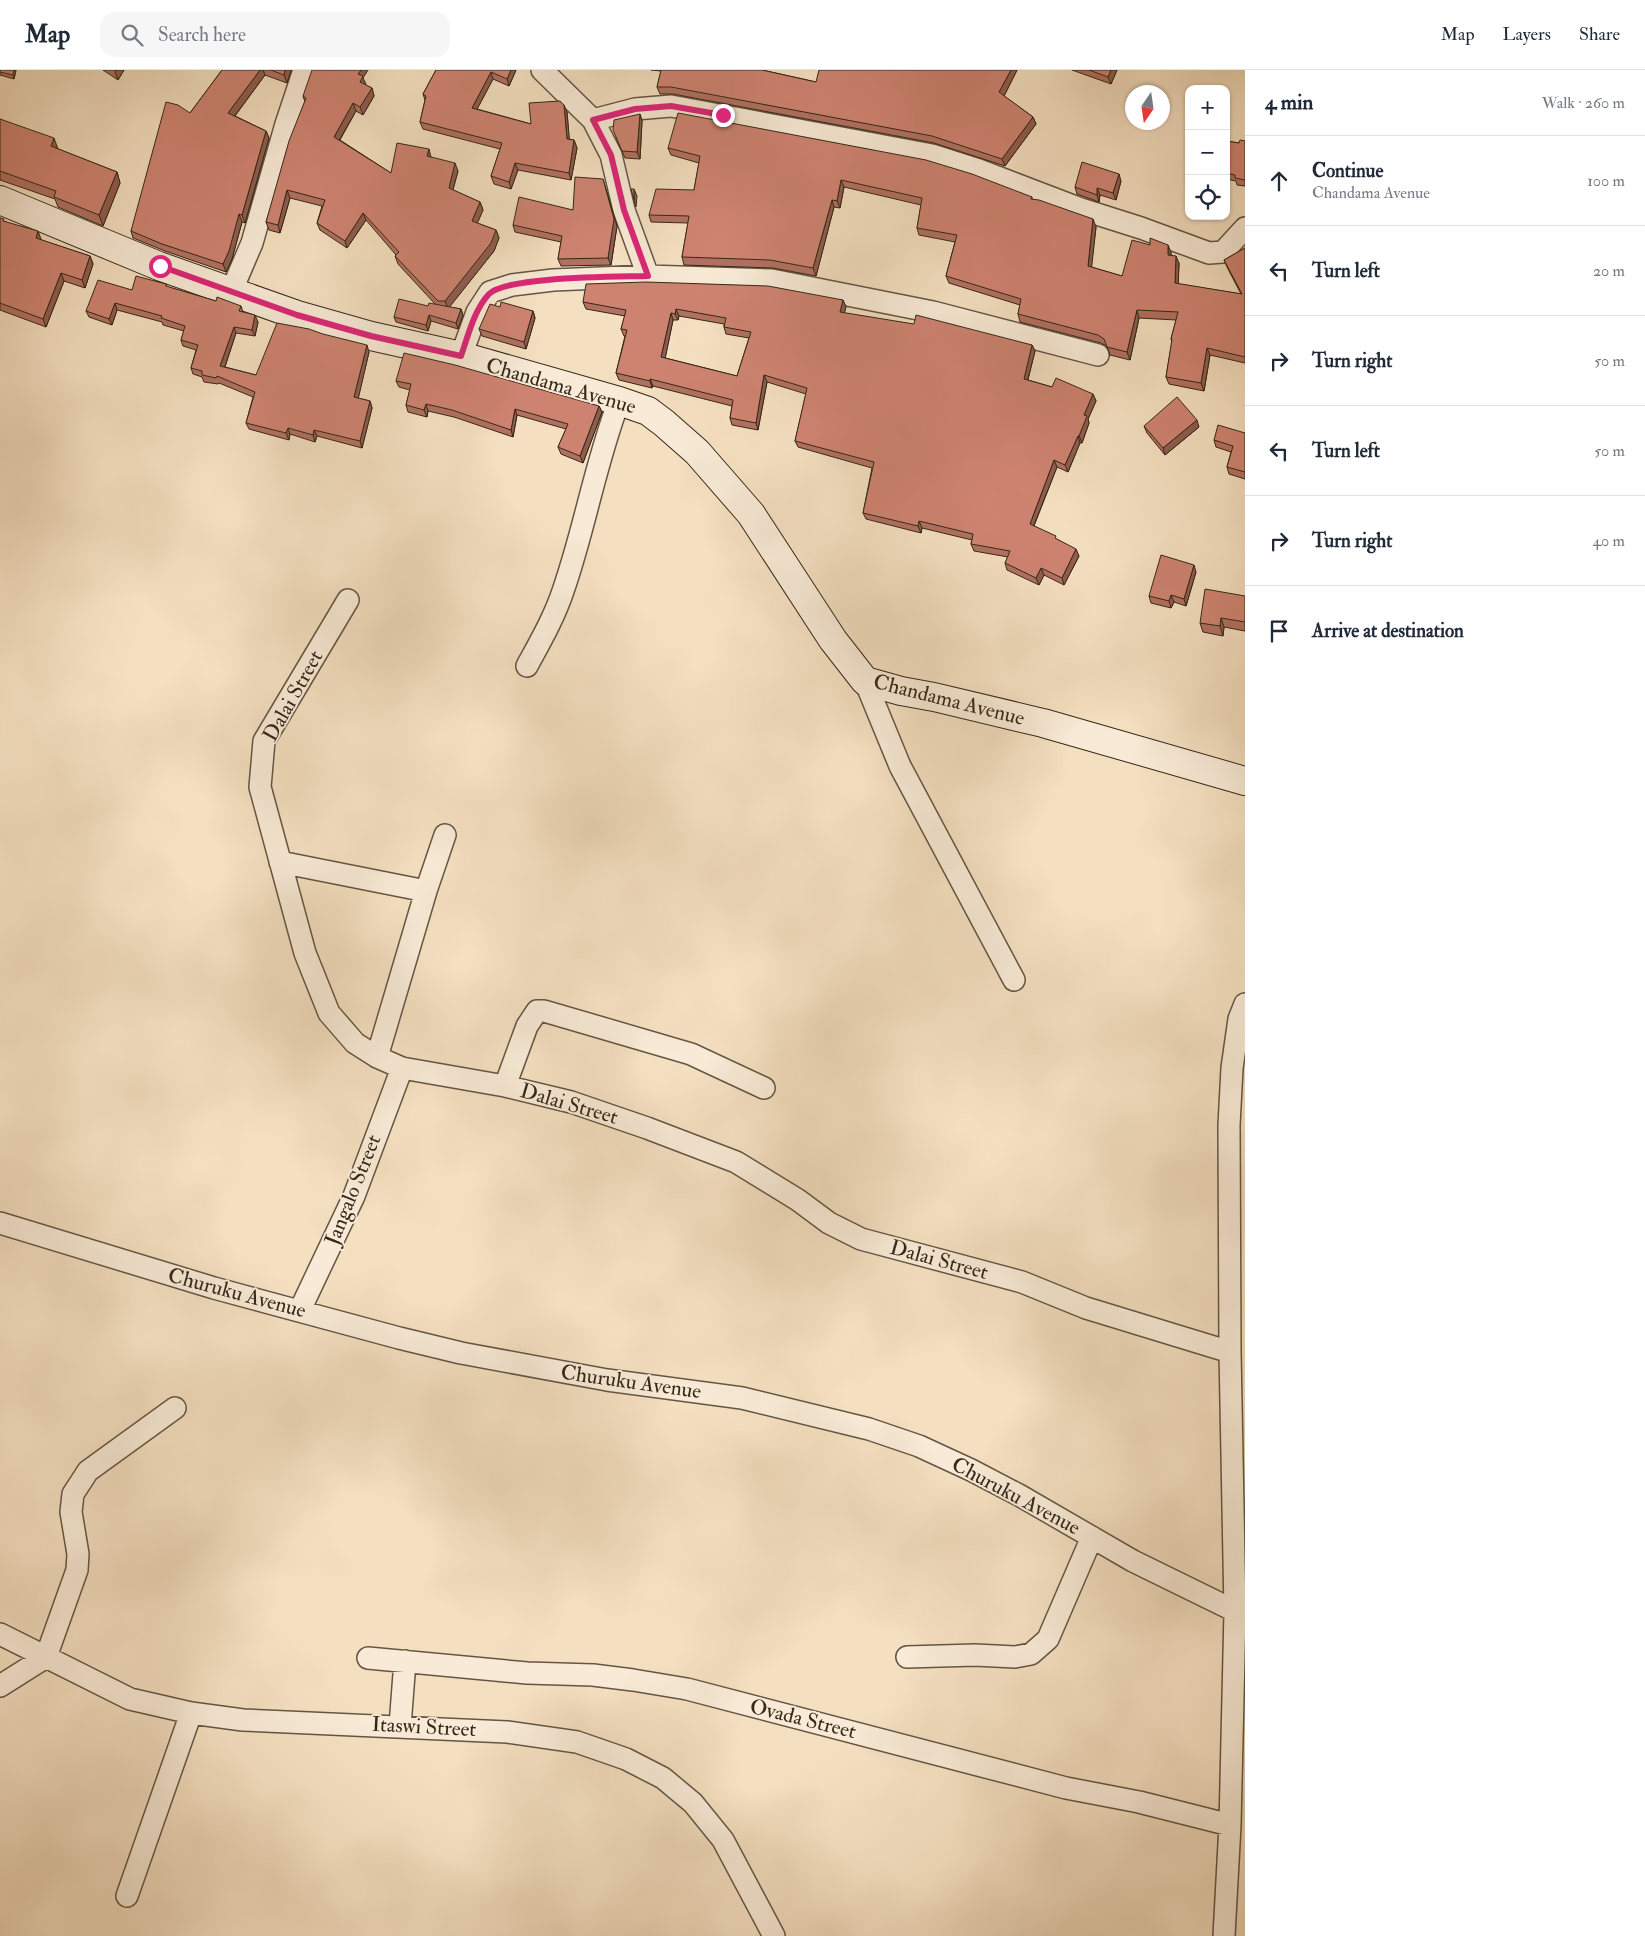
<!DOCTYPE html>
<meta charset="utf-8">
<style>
:root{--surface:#fff;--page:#f6f6f7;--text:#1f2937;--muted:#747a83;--line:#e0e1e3}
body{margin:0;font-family:"IM FELL Double Pica",serif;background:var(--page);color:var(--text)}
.controls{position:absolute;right:15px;top:15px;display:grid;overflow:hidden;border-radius:10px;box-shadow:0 1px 4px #0004}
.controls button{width:45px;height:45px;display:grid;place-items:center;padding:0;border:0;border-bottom:1px solid var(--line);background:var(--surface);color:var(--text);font:25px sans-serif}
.compass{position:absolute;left:1125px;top:15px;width:45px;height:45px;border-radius:50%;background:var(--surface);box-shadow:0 1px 4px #0004;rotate:193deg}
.stop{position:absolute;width:15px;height:15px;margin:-11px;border:4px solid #db2777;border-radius:50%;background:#fff}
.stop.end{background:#db2777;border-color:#fff;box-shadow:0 1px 5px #0008}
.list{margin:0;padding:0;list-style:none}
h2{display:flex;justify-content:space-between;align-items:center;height:65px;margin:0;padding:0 20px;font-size:21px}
h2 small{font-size:16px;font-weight:400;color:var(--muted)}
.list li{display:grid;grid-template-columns:32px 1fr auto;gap:15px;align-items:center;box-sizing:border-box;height:90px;padding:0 20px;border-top:1px solid var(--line)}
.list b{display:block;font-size:19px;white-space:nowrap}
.list p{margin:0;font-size:16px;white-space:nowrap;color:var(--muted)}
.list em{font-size:16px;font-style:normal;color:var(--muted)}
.icon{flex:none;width:28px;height:28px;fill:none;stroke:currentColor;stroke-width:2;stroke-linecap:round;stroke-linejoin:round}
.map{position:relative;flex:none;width:1245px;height:1866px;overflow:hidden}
header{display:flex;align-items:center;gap:30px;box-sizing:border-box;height:70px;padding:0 25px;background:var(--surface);border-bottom:1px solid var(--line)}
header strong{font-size:24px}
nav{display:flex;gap:28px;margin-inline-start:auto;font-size:18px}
.search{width:350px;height:45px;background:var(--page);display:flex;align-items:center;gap:12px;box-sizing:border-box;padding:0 18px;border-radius:15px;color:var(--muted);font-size:19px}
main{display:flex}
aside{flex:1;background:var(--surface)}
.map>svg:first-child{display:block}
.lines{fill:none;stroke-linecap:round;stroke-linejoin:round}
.street-casing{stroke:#645642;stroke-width:24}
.secondary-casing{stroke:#342818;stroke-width:30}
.street{stroke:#f8ead6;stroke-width:21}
.secondary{stroke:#f8ead6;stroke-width:28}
.wall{fill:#b17161;stroke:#342818;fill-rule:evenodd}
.shaded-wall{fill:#905c4f;stroke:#342818}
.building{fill:#ce8371;stroke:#342818;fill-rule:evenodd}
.route{stroke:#db2777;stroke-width:6}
.labels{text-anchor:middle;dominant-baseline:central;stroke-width:4;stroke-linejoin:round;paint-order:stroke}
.street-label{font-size:21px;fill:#342818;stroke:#f8ead6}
</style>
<header>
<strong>Map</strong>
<div class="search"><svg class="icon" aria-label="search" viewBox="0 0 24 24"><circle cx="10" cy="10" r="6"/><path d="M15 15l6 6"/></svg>Search here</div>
<nav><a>Map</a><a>Layers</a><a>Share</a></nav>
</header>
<main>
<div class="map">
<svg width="1245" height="1866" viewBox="0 0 1245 1866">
<rect width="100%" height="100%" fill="#f4dfc0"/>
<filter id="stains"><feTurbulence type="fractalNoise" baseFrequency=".004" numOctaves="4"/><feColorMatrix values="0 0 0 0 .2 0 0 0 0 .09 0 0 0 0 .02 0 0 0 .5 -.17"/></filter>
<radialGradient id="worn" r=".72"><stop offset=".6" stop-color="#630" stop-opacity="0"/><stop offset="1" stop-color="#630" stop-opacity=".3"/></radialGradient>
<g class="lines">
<!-- street casing -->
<g class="street-casing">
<path id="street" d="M542 0 593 50 611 85 624 140 648 206
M593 50 635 39 671 36 932 85 979 100 1081 139 1141 158 1209 183 1223 182 1245 158
M231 222 252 173 286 54 304 0
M461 286 477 242 490 222 512 215 553 210 648 206 772 210 933 242 1098 285
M348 530 264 671 260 717 305 883 329 943 355 973 377 987 402 998 505 1016 571 1032 647 1058 736 1092 798 1130 829 1153 861 1169 1022 1212 1086 1238 1230 1282
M527 596C540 572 554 548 563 521 585 458 595 394 619 331
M865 611 900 696 1014 910
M280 792 426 821
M377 987 426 821 445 765
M505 1016 527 956 537 941H544L691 984 764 1018
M0 1153 214 1218 399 1268 461 1283 607 1310 742 1328 869 1359 919 1376 971 1400 1019 1425 1133 1491 1235 1541
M300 1240 354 1126 402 998
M0 1564 130 1629 191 1643 243 1650 507 1662 577 1672 626 1689 663 1708 693 1733 723 1770 774 1866
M907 1587 975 1585 1015 1587 1031 1584 1048 1569 1092 1467
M368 1588 527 1603 593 1605 633 1610 687 1619 1066 1718 1139 1732 1230 1755
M0 1616 46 1587 77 1500 78 1484 71 1442 73 1424 88 1401 175 1338
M400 1656 405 1591
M127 1826 191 1643
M1224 1866 1230 1755 1235 1541 1230 1282 1229 1055 1232 998 1239 949 1245 934"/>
</g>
<!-- secondary casing -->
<g class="secondary-casing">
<path id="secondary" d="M0 130 159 196 297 245 371 266 461 286 619 331 648 341 664 353 697 382 751 444 833 570 865 611 901 621 934 627 1043 653 1245 711"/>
</g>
<!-- street -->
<use href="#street" class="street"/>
<!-- secondary -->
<use href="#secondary" class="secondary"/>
</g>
<!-- wall -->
<path class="wall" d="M0 0H16L14 9 0 5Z
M103 0H124L118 10Z
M222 0H291L287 13 265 5 235 46 266 61 269 68 245 153 242 152 232 189 226 202 165 181 133 168 131 161 190 43Z
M436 0H516L509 16 493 9 477 39 531 54 567 42 569 69 574 70 577 78 571 110 518 100 511 119 494 114 491 106 500 79 423 59 420 52 425 30 423 24Z
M651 0H762L816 12 1017 0 1004 26 1033 47 1036 54 1005 96 934 73 673 24H660L657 17 661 1Z
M1072 0H1117L1111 14Z
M363 8 365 15 372 18 374 26 363 45 356 41 340 70 391 103 431 87 458 101 453 120 480 132 483 140 477 153 496 160 499 168 494 181 449 237 461 239 463 245 458 259 431 251 428 261 396 252 394 247 436 235 398 194 395 186 396 185 366 150 347 178 320 160 317 153 322 136 290 128 280 163 269 160 266 152 305 32 303 26Z
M640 44 642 51 640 89 625 88 616 67Z
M0 49 58 79 117 102 120 113 103 156 58 137 55 129 0 110Z
M1226 71 1239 73 1245 71V116L1237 115 1236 111 1226 109Z
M668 78 1032 127V129L1096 157 1091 197 1122 206 1171 182V185L1179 193 1178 214 1241 224 1227 197 1224 190 1245 178V293L1210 285 1204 321 1169 314 1166 307 1172 272 1171 269 1176 250 1139 248 1130 290 1110 285 1107 276 1101 273 1020 252 1018 244 1020 235 949 213 946 206 955 172 919 165 917 158 921 135 844 117 840 138 834 137 816 206 773 198 684 195 682 187 688 153 651 152 649 145 694 120 699 93 671 85Z
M1121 111 1116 130 1100 125 1099 132 1077 124 1075 117Z
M605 116 617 156 611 195 561 196 558 189 561 172 515 162 513 155 573 140Z
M0 148 4 151 41 169V170L90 186 93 194 85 218 64 211 46 257 0 240Z
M166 214 167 217 216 231 241 236 243 242 258 252 255 266 236 263 225 297 256 305 369 282 358 328 370 331 372 338 362 378 317 366 315 372 290 364 289 370 249 359 246 353 253 327 219 313 218 314 204 312 202 307 193 304 191 298 196 280 183 276 181 270 184 261 163 255 162 252 117 240 112 255 89 247 86 241 132 220Z
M843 230 846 237 844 243 1032 275 1035 281 1028 310 1052 317 1093 324 1096 331 1088 349 1089 353 1082 373H1080L1068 402 1057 397 1034 456 1058 470 1079 486 1064 515 1044 505 1039 515 1007 500 1005 493 1008 487 974 481 971 474 972 470 922 458 921 463 866 449 863 443 872 398 798 377 795 371 806 324 767 312 758 360 732 355 730 348 732 336 653 316 652 318 619 310 616 303 625 266H624L621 259 625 246 586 239 583 232ZM679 246 724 254V257L726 264 749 268 737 306 665 288 673 250H678Z
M500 237 533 241 535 248 526 279 482 266 479 259Z
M396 311 599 336 602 342 583 393 561 384 558 377 566 359 517 345 513 367 454 347 428 341 427 347 408 342 406 335 410 320 399 317Z
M1144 356 1199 357 1165 385 1147 363Z
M1245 363V409L1229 404 1227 397 1231 382 1216 377 1214 370Z
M1196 502 1186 536 1174 532 1171 538 1151 533 1149 526Z
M1245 526V561L1224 557 1223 566 1203 562 1200 553Z"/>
<!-- shaded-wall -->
<path class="shaded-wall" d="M14 0H16L14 9 13 5Z
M116 0H124L118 10 115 2Z
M260 0H263L265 5 231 51 228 43Z
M285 0H291L287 13 284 5Z
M361 0H368L363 8 366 14 363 20 358 4Z
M511 0H516L509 16 507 9Z
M1011 0H1017L1002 30 999 22Z
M1111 0H1117L1111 14 1108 7Z
M491 2 493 9 474 45 472 38Z
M372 18 374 26 363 45 360 37Z
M353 33 356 41 337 74 334 67Z
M564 35 567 42 570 76 567 69Z
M640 44 642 51 640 89 637 82Z
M1033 47 1036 54 1005 96 1002 89Z
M266 61 269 68 245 153 242 145Z
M54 68 58 79 51 76Z
M574 70 577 78 571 110 569 103Z
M429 79 431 87 427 86Z
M455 93 458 101 451 126 449 118Z
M515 93 518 100 511 119 509 112Z
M117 102 120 113 103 156 99 145Z
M1119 104 1121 111 1116 130 1113 123Z
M603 109 617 156 611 195 608 188Z
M841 110 844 117 840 138 837 131Z
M1097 118 1100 125 1099 132 1097 125Z
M634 119 637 126 636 137 634 130Z
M287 120 290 128 280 163 278 155Z
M832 130 834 137 816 206 813 198Z
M480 132 483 140 475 159 472 151Z
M363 143 366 150 347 178 345 171Z
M239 144 242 152 232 189 226 202 223 194Z
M1093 149 1096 157 1091 203 1088 196Z
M496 160 499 168 494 181 448 239 445 231Z
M38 161 41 169 39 176 36 168Z
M1168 175 1171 182V193L1168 185Z
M90 186 93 194 85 218 82 210Z
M1176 186 1179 193 1178 221 1175 213Z
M61 203 64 211 46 257 43 249Z
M843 230 846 237 843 249 840 242Z
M115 233 117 240 112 255 109 249Z
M461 239 463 245 458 259 456 253Z
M676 239 679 246 678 250 675 244Z
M1137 240 1139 248 1130 290 1127 282Z
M533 241 535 248 526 279 524 272Z
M671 243 673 250 664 294 661 287Z
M255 245 258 252 255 266 252 260Z
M429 245 431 251 428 261 426 255Z
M234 257 236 263 223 302 220 296Z
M367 275 369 282 357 334 354 327Z
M1032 275 1035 281 1026 316 1024 309Z
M1207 278 1210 285 1204 321 1201 313Z
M764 305 767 312 758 360 756 353Z
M650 309 653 316 652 318 650 311Z
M1093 324 1096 331 1088 349 1089 353 1082 373 1079 366 1084 345Z
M370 331 372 338 362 378 360 371Z
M426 334 428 341 427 347 424 340Z
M599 336 602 342 583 393 580 386Z
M515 339 517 345 513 367 511 360Z
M1197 350 1199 357 1165 385 1163 378Z
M288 358 290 364 289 370 286 363Z
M314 360 317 366 315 372 313 365Z
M1078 366 1080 373 1068 402 1065 395Z
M1054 390 1057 397 1032 460 1030 454Z
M919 451 922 458 921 463 918 456Z
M1076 479 1079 486 1064 515 1062 508Z
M1194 495 1196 502 1186 536 1184 529Z
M1041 498 1044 505 1039 515 1036 508Z
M1171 525 1174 532 1171 538 1169 531Z
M1221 548 1224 557 1223 566 1220 556Z"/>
<!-- building -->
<path class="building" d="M0 0H14L13 5 0 2Z
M222 0H260L228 43 266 61 242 145 239 144 229 181 223 194 162 174 131 161 166 32 178 35 190 43Z
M271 0H285L284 5Z
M312 0H361L358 4 363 6 360 12 372 18 360 37 353 33 334 67 391 103 397 73 429 79 427 86 455 93 449 118 480 132 472 151 496 160 491 173 445 231H438L395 186 399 182 363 143 345 171 317 153 325 130 287 120 278 155 266 152 289 71 306 28 303 26Z
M436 0H511L507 9 491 2 472 38 531 54 529 33 560 31 564 35 567 69 574 70 569 103 515 93 509 112 491 106 502 73 420 52 426 26 423 24Z
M661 0H762L816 12 819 0H1011L999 22 1033 47 1002 89 932 66 671 17H657Z
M1089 0H1111L1108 7Z
M678 43 926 90 972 104 1032 127 1031 129 1039 130 1093 149 1088 196 1122 206 1132 170 1150 175V168L1168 175V185L1176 186 1175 213 1242 224 1224 190 1245 178V287L1207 278 1201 313 1166 307 1172 269H1171L1178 242 1137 240 1127 282 1107 277 1104 269 1098 265 1018 244 1021 229 946 206 957 165 917 158 922 128 841 110 837 131 832 130 813 198 770 190 682 187 689 146 649 145 656 119 694 120 700 86 668 78Z
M640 44 637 82 622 81 613 60 614 50Z
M0 49 54 68 51 76 117 102 99 145 54 127 56 121 0 101Z
M1240 70 1245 71V110L1235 108V105L1226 103V71L1239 73Z
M1082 92 1119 104 1113 123 1097 118V125L1075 117Z
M575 107 603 109 614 149 608 188 558 189 562 166 513 155 519 127 573 140Z
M631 119H634V130Z
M0 148 4 149 3 151 38 161 36 168 90 186 82 210 61 203 43 249 0 233Z
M136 206 166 214V216L216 231 217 227 241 236 239 241 255 245 252 260 234 257 220 296 256 305 277 253 309 259 323 264 367 275 354 327 370 331 360 371 314 360 313 365 288 358 286 363 246 353 255 322 217 306 216 308 202 305V301L191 298 198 275 181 270 185 256 161 248 162 246 115 233 109 249 86 241 98 210 132 220Z
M646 212 768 216 843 230 840 242 914 254 916 245 1032 275 1024 309 1052 317 1056 308 1093 324 1084 345 1087 346 1079 366H1078L1065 395 1054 390 1030 454 1056 466 1055 468 1076 479 1062 508 1041 498 1036 508 1005 493 1010 481 971 474 973 464 919 451 918 456 863 443 874 392 795 371 807 318 764 305 756 353 730 348 733 330 650 309V311L616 303 627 260 621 259 626 240 583 232 586 214ZM676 239 726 248 724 257 751 262 737 306 661 287 671 243 675 244Z
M399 229 428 236 429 233 461 239 456 253 429 245 426 255 394 247Z
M501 232 533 241 524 272 479 259 490 234 500 237Z
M404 283 455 295 599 336 580 386 558 377 568 354 515 339 511 360 452 340 426 334 424 340 406 335 411 314 396 311Z
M1177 327 1197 350 1163 378 1144 356Z
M1218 355 1245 363V402L1227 397 1233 376 1214 370Z
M1161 485 1194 495 1184 529 1171 525 1169 531 1149 526Z
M1205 519 1245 526V552L1221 548 1220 556 1200 553Z"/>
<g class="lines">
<!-- route -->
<path class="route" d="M160 196 297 245 371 266 461 286C468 266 474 240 489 224 506 206 620 207 648 206L624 140 611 85 593 50 635 39 671 36 723 45"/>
</g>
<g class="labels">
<!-- street labels -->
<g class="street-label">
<text transform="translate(561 316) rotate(16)">Chandama Avenue</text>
<text transform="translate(293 626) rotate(-61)">Dalai Street</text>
<text transform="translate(949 630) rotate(14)">Chandama Avenue</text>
<text transform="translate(569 1034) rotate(16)">Dalai Street</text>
<text transform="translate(353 1120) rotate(-68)">Jangalo Street</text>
<text transform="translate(939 1190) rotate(15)">Dalai Street</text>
<text transform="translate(237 1223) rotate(15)">Churuku Avenue</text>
<text transform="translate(631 1312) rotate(8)">Churuku Avenue</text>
<text transform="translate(1016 1426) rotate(28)">Churuku Avenue</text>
<text transform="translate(803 1649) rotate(14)">Ovada Street</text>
<text transform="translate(424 1657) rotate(3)">Itaswi Street</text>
</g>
</g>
<rect width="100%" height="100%" filter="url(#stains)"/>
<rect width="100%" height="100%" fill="url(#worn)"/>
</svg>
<div class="controls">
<button>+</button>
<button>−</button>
<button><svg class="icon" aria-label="locate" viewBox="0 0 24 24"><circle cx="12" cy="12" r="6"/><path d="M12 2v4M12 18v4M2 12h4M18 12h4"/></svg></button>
</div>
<svg class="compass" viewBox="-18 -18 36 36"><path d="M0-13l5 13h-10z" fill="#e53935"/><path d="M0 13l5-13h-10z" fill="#747a83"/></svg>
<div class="stop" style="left:160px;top:196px"></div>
<div class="stop end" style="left:723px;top:45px"></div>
</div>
<aside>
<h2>4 min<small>Walk · 260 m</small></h2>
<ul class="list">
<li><svg class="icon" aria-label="ahead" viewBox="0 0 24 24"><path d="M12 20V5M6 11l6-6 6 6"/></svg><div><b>Continue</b><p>Chandama Avenue</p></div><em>100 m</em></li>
<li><svg class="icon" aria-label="left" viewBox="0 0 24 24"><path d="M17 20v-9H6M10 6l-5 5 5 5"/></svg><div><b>Turn left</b></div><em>20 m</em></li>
<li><svg class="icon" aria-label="right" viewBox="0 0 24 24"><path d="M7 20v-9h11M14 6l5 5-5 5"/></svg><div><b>Turn right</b></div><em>50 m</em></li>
<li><svg class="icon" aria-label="left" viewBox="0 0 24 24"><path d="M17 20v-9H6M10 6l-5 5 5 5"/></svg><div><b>Turn left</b></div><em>50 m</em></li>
<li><svg class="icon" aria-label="right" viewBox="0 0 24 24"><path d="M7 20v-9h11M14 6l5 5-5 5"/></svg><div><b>Turn right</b></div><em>40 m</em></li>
<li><svg class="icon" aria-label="arrive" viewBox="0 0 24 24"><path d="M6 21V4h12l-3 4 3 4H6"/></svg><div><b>Arrive at destination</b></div></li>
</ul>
</aside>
</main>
